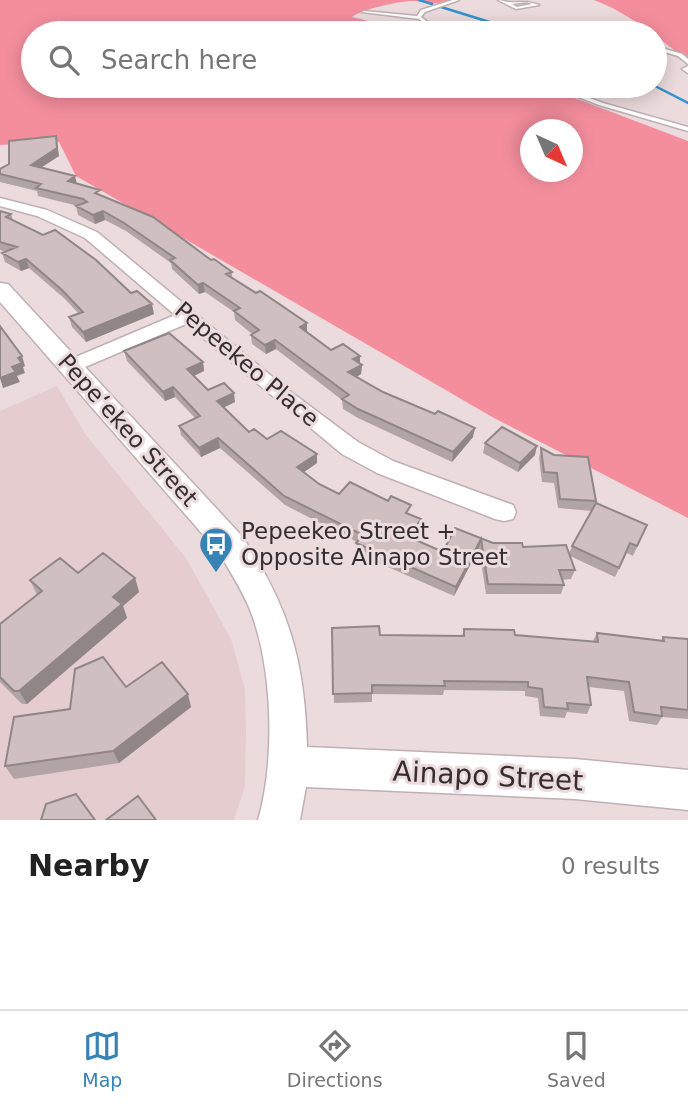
<!DOCTYPE html>
<meta charset="utf-8">
<style>
:root{--surface:#fff;--page:#f2f2f2;--text:#222;--muted:#767676;--line:#e0e0e0;--accent:#3684b6}
body{margin:0;font-family:"DejaVu Sans",sans-serif;background:var(--page);color:var(--text)}
.compass{position:absolute;left:520px;top:119px;width:63px;height:63px;border-radius:50%;background:var(--surface);box-shadow:0 4px 18px #0003;rotate:136deg}
.list{margin:0;padding:0;list-style:none}
h2{display:flex;justify-content:space-between;align-items:center;height:91px;margin:0;padding:0 28px;font-size:30px}
h2 small{font-size:23px;font-weight:400;color:var(--muted)}
.icon{flex:none;width:38px;height:38px;fill:none;stroke:currentColor;stroke-width:2;stroke-linecap:round;stroke-linejoin:round}
.map{position:relative;flex:none;width:688px;height:820px;overflow:hidden}
.search{position:absolute;background:var(--surface);box-shadow:0 4px 18px #0003;left:21px;right:21px;top:21px;height:77px;display:flex;align-items:center;gap:18px;box-sizing:border-box;padding:0 24px;border-radius:38px;color:var(--muted);font-size:26px}
.sheet{height:189px;background:var(--surface)}
nav{display:flex;justify-content:space-around;align-items:center;box-sizing:border-box;height:98px;border-top:2px solid var(--line);background:var(--surface);font-size:19px;color:var(--muted)}
nav a{display:grid;justify-items:center;gap:4px}
nav .on{color:var(--accent)}
.map>svg:first-child{display:block}
.built{fill:#e5cccf}
.forest{fill:#f48e9d;fill-rule:evenodd}
.lines{fill:none;stroke-linecap:round;stroke-linejoin:round}
.stream{stroke:#3393ce;stroke-width:2.5}
.service-casing{stroke:#c0b0b2;stroke-width:3}
.minor-casing{stroke:#c0b0b2;stroke-width:3}
.tertiary-casing{stroke:#c0b0b2;stroke-width:3}
.service{fill:#fff;fill-rule:evenodd}
.minor{fill:#fff;fill-rule:evenodd}
.tertiary{fill:#fff;fill-rule:evenodd}
.wall{fill:#b2a4a5}
.shaded-wall{fill:#918686}
.building{fill:#cfbfc0;stroke:#918686;stroke-width:2}
.labels{text-anchor:middle;dominant-baseline:central;stroke-width:6;stroke-linejoin:round;paint-order:stroke}
.street-label{font-size:23px;fill:#342e2e;stroke:#ecdbdd}
.poi-label{font-size:23px;fill:#342e2e;stroke:#ecdbdd;text-anchor:start}
.near-street-label{font-size:28px;fill:#342e2e;stroke:#ecdbdd}
</style>
<div class="map">
<svg width="688" height="820" viewBox="0 0 688 820">
<rect width="100%" height="100%" fill="#ecdbdd"/>
<!-- built -->
<path class="built" d="M57 386 86 435 186 558 231 639 245 689 246 729 245 786 234 820H0V411Z"/>
<!-- forest -->
<path class="forest" d="M0 0H449C430 7 429 1 411 1 399 1 360 10 352 17L418 33H33V86H543L688 141V518L494 418 76 176 59 142 0 145ZM530 130H572V172H530Z
M594 0H688V60C657 38 631 14 594 0Z"/>
<g class="lines">
<!-- stream -->
<path class="stream" d="M419 0 432 4
M441 7 525 33
M655 86 688 103"/>
<!-- service casing -->
<g class="service-casing">
<path id="service" d="M453 0H459L425 12 421 17 429 23 457 33C444 33 428 28 419 19L362 12 364 11 417 16 421 10Z
M498 0C502 0 505 2 509 2 524 3 524 0 539 5L516 9ZM527 2 532 4 517 7 512 4Z
M655 46 682 54 688 59V64L678 56 655 49Z
M688 66V73L682 69Z
M550 86H557L603 103 688 127V131L599 105Z"/>
</g>
<!-- minor casing -->
<g class="minor-casing">
<path id="minor" d="M0 198 47 210 97 232 287 389 358 442 393 461 513 505 516 512 513 519 504 521 495 519 377 473 342 454 186 324 78 370H64L61 366 64 362 175 315 85 238 37 216 0 206Z"/>
</g>
<!-- tertiary casing -->
<g class="tertiary-casing">
<path id="tertiary" d="M0 283 8 284 241 535C289 605 305 662 307 747L575 759 688 770V810L575 799 306 787 300 820H258C275 762 273 673 252 615 244 593 231 573 219 553L0 302Z"/>
</g>
<!-- service -->
<use href="#service" class="service"/>
<!-- minor -->
<use href="#minor" class="minor"/>
<!-- tertiary -->
<use href="#tertiary" class="tertiary"/>
</g>
<!-- wall -->
<path class="wall" d="M56 136 59 156 41 167 101 196 232 272V278L307 323V332L331 350 362 365 361 374 357 377 383 392 473 437 452 462 358 418 343 409 342 400 276 349 266 354 252 344 251 335 252 334 235 320 234 312 205 292 199 294 172 269 171 263 126 231 105 220 95 224 78 215 76 206H78L38 196 37 191 0 182V169Z
M0 211 11 214 13 220 131 293 154 314 86 342 72 327 69 317 79 314 65 299 29 268 21 271 5 262 2 253 6 252 0 250Z
M124 351 203 362 204 371 194 376 208 390 235 402 224 407 249 432 317 463 304 472 319 484 339 494 410 514 420 529 413 539 443 552 455 528 493 543 569 554 572 546 592 511 558 508 554 483 542 482 539 458 541 448 596 501V503L647 525 633 556 627 553 615 577 570 556 575 570 571 579 562 580 564 585 561 594H486L479 548 454 596 356 553V543L357 542 285 505 220 448 201 457 181 435 179 426 195 418 175 397 165 401 127 361Z
M485 443 535 455 518 472 483 453Z
M78 573 135 578 139 592 123 606 127 618 27 704H22L0 682V624L37 595 30 580Z
M332 628 380 635 462 636 464 629 515 635 593 641 597 633 661 641 663 637 688 639V719L662 717 657 725 629 721 624 691 589 687 591 705 587 714 567 712 565 718 540 716 538 698 525 696V691L444 690 443 695 372 694V702L334 703Z
M126 687 191 707 119 763 14 779 5 766 70 709Z"/>
<!-- shaded-wall -->
<path class="shaded-wall" d="M56 136 59 156 33 173 31 165Z
M75 176 77 184 68 181Z
M103 211 105 220 95 224 93 215Z
M26 259 29 268 21 271 18 262Z
M203 283 205 292 199 294 198 285Z
M152 304 154 314 86 342 83 332Z
M307 323V333L300 327Z
M275 340 276 349 266 354 265 345Z
M22 356 25 366 23 367 25 373 17 376 20 382 3 388 0 378 12 367 18 358Z
M360 356V365L353 359Z
M203 362 204 371 189 378 187 369Z
M362 365 361 374 348 382V372Z
M173 387 175 397 165 401 163 392Z
M234 393 235 402 219 410 217 401Z
M475 428 473 437 452 462 453 452Z
M218 438 220 448 201 457 199 448Z
M537 446 535 455 518 472 520 463Z
M317 454V463L297 477V467Z
M421 519 420 529 408 547 409 537Z
M481 539 479 548 454 596 456 587Z
M135 578 139 592 123 606 127 618 27 704 19 691 113 597Z
M188 694 191 707 119 763 113 751Z"/>
<!-- building -->
<path class="building" d="M56 136 57 148 31 165 75 176 68 181 100 190 95 193 153 217 211 260 214 259 232 272 226 274 256 293 260 291 307 323 300 327 331 350 343 344 360 356 353 359 362 365 348 372 383 392 435 414 438 411 475 428 453 452 358 409 342 399 349 395 275 340 265 345 251 335 259 330 234 311 240 308 203 283 198 285 170 260 175 258 124 223 103 211 93 215 76 206 87 202 83 199 36 188 41 184 0 174V169L9 164V141Z
M0 211 11 214 6 217 43 235 55 230 96 260 131 293 137 291 152 304 83 332 69 317 83 312 62 290 26 259 18 262 2 253 17 247 0 242Z
M0 326 22 356 18 358 22 363 12 367 16 372 0 378Z
M169 333 203 362 187 369 208 390 224 383 234 393 217 401 249 432 254 429 267 439 281 431 317 454 297 467 319 484 339 494 350 482 388 501 391 496 411 505 406 513 421 519 409 537 443 552 455 528 493 543H522L523 547 566 545 575 570H559L564 585 488 584 481 539 456 587 356 543 363 535 284 496 218 438 199 448 179 426 200 416 173 387 163 392 124 351Z
M502 427 537 446 520 463 485 443Z
M541 448 554 455 588 457 596 501 560 499 557 473 544 472Z
M596 503 647 525 637 546 630 543 619 568 572 546Z
M103 553 135 578 113 597 122 604 19 691H14L0 677V624L42 591 30 580 60 558 78 573Z
M379 626 380 635 464 636V629L514 630 515 635 598 642 597 633 664 641 663 637 688 639V710L661 707 662 716 634 712 629 682 587 677 591 705 567 703 568 709 544 707 542 689 528 687V682L444 681 445 686 372 685V693L333 694 332 628Z
M103 657 126 687 162 662 188 694 113 751 5 766 14 717 70 709 75 669Z
M76 794 95 820H41L46 804Z
M138 796 156 820H106Z"/>
<!-- icons -->
<defs>
<g id="bus-pin" transform="scale(1.75)"><path d="M0 17L-7.5 6A9.5 9.5 0 1 1 7.5 6Z" fill="#3684b6" stroke="#ecdbdd"/><path d="M-5-6H5V4H4V6H2V4H-2V6H-4V4H-5ZM-3.5-4V0h7V-4ZM-3.5 1.2v1.5H-2V1.2ZM2 1.2v1.5H3.5V1.2Z" fill="#fff"/></g>
</defs>
<g fill-rule="evenodd">
<use href="#bus-pin" x="216" y="544"/>
</g>
<g class="labels">
<!-- street labels -->
<g class="street-label">
<text transform="translate(247 364) rotate(40)">Pepeekeo Place</text>
<text transform="translate(128 430) rotate(48)">Pepeʻekeo Street</text>
</g>
<!-- poi labels -->
<g class="poi-label">
<text x="241" y="531">Pepeekeo Street +<tspan x="241" dy="26">Opposite Ainapo Street</tspan></text>
</g>
<!-- near-street labels -->
<g class="near-street-label">
<text transform="translate(488 776) rotate(3)">Ainapo Street</text>
</g>
</g>
</svg>
<svg class="compass" viewBox="-18 -18 36 36"><path d="M0-13l5 13h-10z" fill="#e53935"/><path d="M0 13l5-13h-10z" fill="#767676"/></svg>
<div class="search"><svg class="icon" aria-label="search" viewBox="0 0 24 24"><circle cx="10" cy="10" r="6"/><path d="M15 15l6 6"/></svg>Search here</div>
</div>
<section class="sheet">
<h2>Nearby<small>0 results</small></h2>
<ul class="list">
</ul>
</section>
<nav>
<a class="on"><svg class="icon" aria-label="map" viewBox="0 0 24 24"><path d="M3 6l6-2 6 2 6-2v14l-6 2-6-2-6 2zM9 4v14M15 6v14"/></svg>Map</a>
<a><svg class="icon" aria-label="directions" viewBox="0 0 24 24"><path d="M12 3l9 9-9 9-9-9zM9 14v-3h6M13 9l2 2-2 2"/></svg>Directions</a>
<a><svg class="icon" aria-label="saved" viewBox="0 0 24 24"><path d="M7 4h10v16l-5-4-5 4z"/></svg>Saved</a>
</nav>
